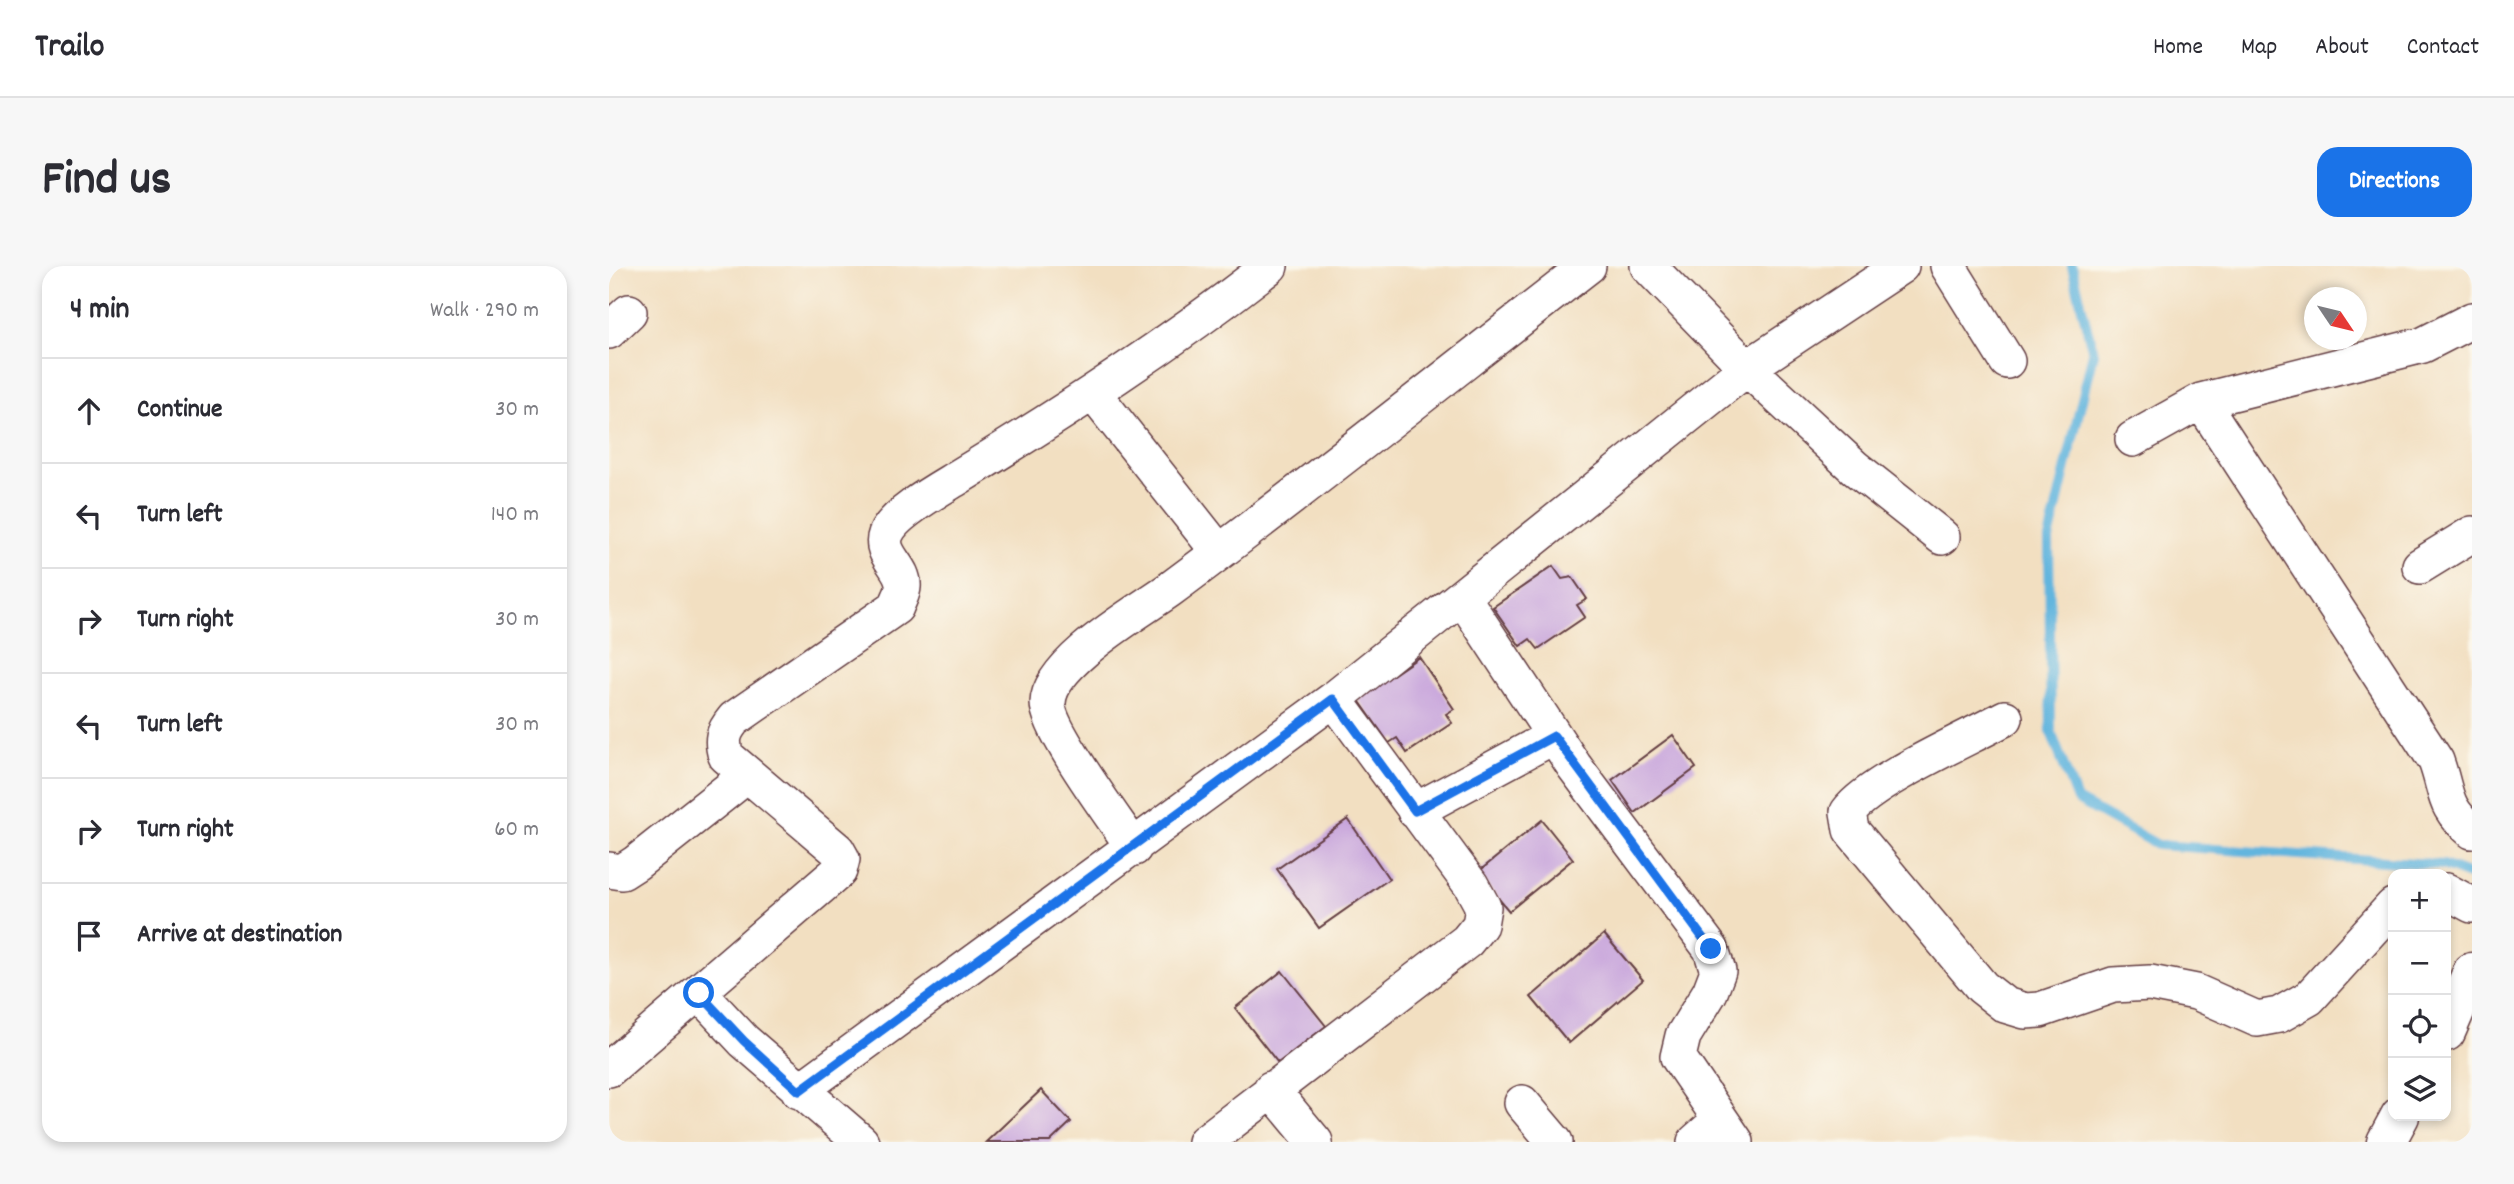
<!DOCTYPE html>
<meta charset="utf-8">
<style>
:root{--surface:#fff;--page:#f7f7f7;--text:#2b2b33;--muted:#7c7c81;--line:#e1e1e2;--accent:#1a73e8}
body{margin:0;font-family:Dekko,sans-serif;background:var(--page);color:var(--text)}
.controls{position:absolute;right:21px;bottom:21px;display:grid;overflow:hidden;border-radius:14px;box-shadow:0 4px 10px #0003}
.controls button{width:63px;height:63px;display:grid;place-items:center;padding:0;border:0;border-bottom:2px solid var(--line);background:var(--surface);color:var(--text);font:35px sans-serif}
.compass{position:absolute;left:1695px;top:21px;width:63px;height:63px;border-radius:50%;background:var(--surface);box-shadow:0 4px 10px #0003;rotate:125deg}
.stop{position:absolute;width:21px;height:21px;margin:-16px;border:5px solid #1a73e8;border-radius:50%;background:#fff}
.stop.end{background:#1a73e8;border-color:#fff;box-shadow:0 2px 7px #0008}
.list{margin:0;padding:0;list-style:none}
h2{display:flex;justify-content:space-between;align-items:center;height:91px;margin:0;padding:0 28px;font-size:30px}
h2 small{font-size:23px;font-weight:400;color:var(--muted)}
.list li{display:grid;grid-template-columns:46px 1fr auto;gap:21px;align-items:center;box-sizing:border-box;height:105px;padding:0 28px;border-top:2px solid var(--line)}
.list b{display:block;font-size:26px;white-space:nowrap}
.list em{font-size:23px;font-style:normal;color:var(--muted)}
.icon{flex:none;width:38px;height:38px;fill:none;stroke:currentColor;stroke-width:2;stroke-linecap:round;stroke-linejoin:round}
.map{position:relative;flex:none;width:1863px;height:876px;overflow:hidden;border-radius:21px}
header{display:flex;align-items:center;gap:42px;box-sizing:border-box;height:98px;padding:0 35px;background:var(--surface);border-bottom:2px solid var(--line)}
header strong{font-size:33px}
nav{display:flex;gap:38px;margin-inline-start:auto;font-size:24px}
.intro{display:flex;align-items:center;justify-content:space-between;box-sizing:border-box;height:168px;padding:0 42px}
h1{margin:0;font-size:49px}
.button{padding:18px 32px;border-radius:21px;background:var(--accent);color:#fff;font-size:24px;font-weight:700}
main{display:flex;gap:42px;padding:0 42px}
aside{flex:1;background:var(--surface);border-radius:21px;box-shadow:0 4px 10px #0003}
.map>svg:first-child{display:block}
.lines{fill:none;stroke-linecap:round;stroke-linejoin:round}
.stream{stroke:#62b5de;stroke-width:10}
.building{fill:#c8a5dc}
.minor-casing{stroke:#633c42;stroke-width:38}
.tertiary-casing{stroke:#633c42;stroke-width:41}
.minor{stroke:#fff;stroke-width:35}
.tertiary{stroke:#fff;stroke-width:38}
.route{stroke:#1a73e8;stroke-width:9}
</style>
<header>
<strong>Trailo</strong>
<nav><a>Home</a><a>Map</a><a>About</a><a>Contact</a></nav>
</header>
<div class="intro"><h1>Find us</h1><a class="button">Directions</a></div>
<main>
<aside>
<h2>4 min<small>Walk · 290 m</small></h2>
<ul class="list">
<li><svg class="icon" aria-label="ahead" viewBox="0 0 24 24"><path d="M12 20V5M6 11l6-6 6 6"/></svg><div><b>Continue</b></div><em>30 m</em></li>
<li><svg class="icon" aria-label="left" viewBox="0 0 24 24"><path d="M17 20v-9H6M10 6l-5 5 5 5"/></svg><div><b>Turn left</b></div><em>140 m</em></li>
<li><svg class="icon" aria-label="right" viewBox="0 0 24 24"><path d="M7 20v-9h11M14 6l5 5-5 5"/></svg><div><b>Turn right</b></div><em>30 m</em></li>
<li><svg class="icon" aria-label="left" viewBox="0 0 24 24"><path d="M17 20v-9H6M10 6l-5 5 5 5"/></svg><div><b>Turn left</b></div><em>30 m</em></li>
<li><svg class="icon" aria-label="right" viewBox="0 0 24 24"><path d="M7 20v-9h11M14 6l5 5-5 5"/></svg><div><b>Turn right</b></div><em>60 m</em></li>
<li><svg class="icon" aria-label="arrive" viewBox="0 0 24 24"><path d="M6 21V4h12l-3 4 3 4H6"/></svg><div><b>Arrive at destination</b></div></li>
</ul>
</aside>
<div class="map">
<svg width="1863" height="876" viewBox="0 0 1863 876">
<rect width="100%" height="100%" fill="#fbf7ec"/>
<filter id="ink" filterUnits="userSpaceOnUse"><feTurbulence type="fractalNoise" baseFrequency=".0143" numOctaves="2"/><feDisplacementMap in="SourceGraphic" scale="14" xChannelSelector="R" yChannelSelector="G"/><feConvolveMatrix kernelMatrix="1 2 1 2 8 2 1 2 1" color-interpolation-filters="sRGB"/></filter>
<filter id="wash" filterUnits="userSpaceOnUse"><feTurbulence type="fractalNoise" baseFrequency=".00686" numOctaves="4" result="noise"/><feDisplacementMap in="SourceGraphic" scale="28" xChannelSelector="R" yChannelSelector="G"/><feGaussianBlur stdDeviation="1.57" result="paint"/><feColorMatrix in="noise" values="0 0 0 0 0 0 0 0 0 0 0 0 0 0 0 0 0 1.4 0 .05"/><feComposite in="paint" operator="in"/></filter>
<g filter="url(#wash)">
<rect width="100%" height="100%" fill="#f2dfc1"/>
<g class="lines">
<!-- stream -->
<path class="stream" d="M1463 0 1484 87 1440 273 1442 466 1468 534 1549 579 1834 599 1863 610"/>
</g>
<g id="blocks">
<!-- building -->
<path class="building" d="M944 300 953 313 963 311 978 333 968 339 976 351 929 383 921 373 911 380 884 341Z
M810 391 845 443 837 448 843 457 798 487 788 472 780 477 749 433Z
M1064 469 1087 502 1026 547 1003 514Z
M739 553 780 613 710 662 668 603Z
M933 554 964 593 900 645 868 607Z
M995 668 1034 714 960 777 922 731Z
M673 705 717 760 669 797 626 742Z
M432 824 462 856 441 876H377Z"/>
</g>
</g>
<g filter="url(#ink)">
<use href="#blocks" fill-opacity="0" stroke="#633c42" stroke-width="2"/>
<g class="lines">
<!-- minor casing -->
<g class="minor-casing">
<path id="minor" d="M1039 0 1138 102 1246 202 1333 271
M1339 0 1398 95
M0 65 20 46
M485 128 610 286
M1592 135 1827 495C1839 528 1833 540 1863 565
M1524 173 1592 135 1814 79 1863 54
M1811 300 1863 268
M854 332 965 500 1102 683 1109 705 1101 726 1074 770 1069 791 1127 876
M1396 452C1358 473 1262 515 1239 546L1242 564 1373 721 1396 739 1416 745 1431 744 1504 719 1541 717 1587 726 1648 753 1670 749 1700 732 1784 640
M806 545 945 470
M525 582C508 556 438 463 439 437 440 397 529 346 560 324 702 219 840 108 979 0
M0 604 13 606 27 597 137 510
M1837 625 1863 639
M90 727 135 775 252 876
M0 803 230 605 233 593 228 584 117 490C112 474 114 466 125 453L287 341C289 335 294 327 294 321 296 301 269 289 277 268 285 248 330 223 348 212 456 146 561 78 661 0
M662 823 706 876
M190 825 725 433 1138 102 1292 0
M913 837 946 876
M596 876 858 675 871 659 874 641 862 619 725 433
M1086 876 1111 854"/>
</g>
<!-- tertiary casing -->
<g class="tertiary-casing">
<path id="tertiary" d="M1837 766 1863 706
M1777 876 1791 850"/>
</g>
<!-- minor -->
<use href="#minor" class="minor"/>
<!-- tertiary -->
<use href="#tertiary" class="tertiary"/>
</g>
</g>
<g class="lines" filter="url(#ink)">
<!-- route -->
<path class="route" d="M90 727 135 775 190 825 724 433 806 545 945 470 1102 683"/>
</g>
</svg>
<div class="controls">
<button>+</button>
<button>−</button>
<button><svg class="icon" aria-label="locate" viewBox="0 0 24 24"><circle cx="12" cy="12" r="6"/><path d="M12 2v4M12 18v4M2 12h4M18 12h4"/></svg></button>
<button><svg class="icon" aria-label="layers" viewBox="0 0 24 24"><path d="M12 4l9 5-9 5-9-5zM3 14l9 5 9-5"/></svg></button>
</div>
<svg class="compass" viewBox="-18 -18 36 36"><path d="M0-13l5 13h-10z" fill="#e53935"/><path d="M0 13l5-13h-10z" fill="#7c7c81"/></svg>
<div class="stop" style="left:90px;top:727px"></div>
<div class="stop end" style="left:1102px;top:683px"></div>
</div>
</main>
